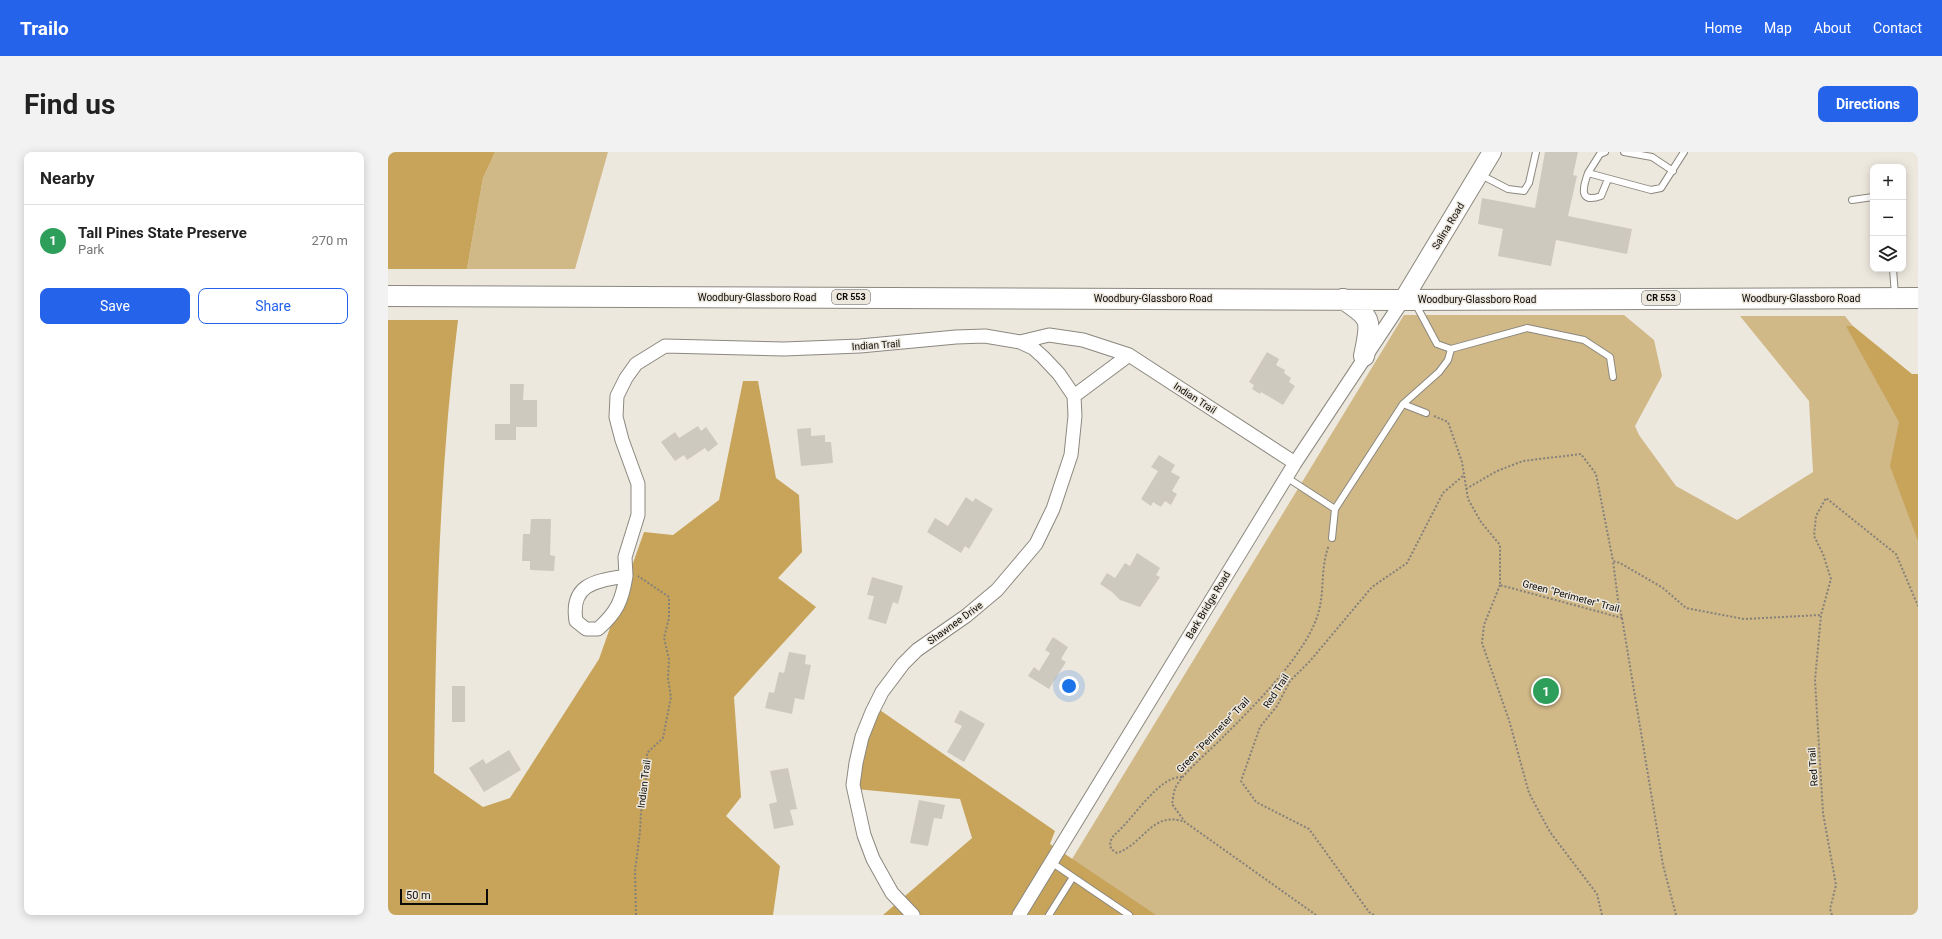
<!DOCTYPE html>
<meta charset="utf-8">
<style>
:root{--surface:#fff;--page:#f2f2f2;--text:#222;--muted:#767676;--line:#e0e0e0;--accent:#2563eb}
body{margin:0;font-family:Roboto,sans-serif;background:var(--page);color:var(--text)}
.controls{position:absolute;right:12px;top:12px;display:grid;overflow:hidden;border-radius:8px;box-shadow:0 2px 10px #0003}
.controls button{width:36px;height:36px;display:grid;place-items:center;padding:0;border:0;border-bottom:1px solid var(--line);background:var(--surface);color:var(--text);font:20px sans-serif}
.scale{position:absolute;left:12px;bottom:10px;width:88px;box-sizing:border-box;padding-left:4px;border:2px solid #0d0b08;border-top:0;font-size:11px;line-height:14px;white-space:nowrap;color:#0d0b08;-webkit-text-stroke:3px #ede8de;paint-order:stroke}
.you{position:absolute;left:681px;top:534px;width:14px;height:14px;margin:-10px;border:3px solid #fff;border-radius:50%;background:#1a73e8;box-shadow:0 0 0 6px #1a73e833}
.badge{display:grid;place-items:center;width:26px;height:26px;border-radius:50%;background:var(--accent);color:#fff;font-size:13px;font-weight:700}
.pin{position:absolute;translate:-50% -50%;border:2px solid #fff;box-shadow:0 1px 4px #0006}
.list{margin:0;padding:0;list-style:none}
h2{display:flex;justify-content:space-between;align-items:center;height:52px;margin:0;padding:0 16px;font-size:17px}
h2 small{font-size:13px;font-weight:400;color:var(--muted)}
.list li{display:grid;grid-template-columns:26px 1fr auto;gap:12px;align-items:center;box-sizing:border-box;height:72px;padding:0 16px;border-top:1px solid var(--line)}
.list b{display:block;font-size:15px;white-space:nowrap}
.list p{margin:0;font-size:13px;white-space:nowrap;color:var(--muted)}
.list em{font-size:13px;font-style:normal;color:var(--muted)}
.actions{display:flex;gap:8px;padding:12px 16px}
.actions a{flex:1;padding:9px 0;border:1px solid var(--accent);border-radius:8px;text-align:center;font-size:14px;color:var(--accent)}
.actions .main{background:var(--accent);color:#fff}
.icon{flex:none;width:22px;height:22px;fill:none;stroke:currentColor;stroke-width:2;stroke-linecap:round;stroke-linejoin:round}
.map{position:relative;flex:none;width:1530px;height:763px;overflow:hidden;border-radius:8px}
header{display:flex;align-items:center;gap:24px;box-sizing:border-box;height:56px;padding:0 20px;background:var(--accent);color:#fff}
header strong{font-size:19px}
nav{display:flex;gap:22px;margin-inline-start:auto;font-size:14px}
.intro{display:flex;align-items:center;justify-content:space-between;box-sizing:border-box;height:96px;padding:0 24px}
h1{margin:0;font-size:28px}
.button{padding:10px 18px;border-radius:8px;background:var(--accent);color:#fff;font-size:14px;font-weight:700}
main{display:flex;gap:24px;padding:0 24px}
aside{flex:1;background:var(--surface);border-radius:8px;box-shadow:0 2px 10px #0003}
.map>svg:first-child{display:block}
.green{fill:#d0b887}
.forest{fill:#c7a45a}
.building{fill:#cec9bf}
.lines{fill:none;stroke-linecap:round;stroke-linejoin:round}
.lane-casing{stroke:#8c887f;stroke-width:8}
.street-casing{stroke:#8c887f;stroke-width:15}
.secondary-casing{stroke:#8c887f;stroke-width:20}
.primary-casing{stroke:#8c887f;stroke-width:22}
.path{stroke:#85817a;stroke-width:2;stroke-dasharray:2 2;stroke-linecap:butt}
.lane{stroke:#fff;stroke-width:6}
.street{stroke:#fff;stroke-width:13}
.secondary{stroke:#fff;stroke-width:18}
.primary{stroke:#fff;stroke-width:20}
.labels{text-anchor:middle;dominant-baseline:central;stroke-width:3;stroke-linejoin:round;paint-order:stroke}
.shield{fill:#ede8de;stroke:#504d48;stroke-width:1}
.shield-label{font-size:9px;font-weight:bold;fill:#0d0b08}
.street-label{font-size:10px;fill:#0d0b08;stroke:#ede8de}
</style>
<header>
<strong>Trailo</strong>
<nav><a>Home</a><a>Map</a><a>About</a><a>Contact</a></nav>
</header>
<div class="intro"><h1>Find us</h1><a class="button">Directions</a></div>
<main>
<aside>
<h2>Nearby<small></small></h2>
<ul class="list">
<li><span class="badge" style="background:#2e9e5b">1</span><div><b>Tall Pines State Preserve</b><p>Park</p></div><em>270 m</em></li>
</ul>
<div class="actions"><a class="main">Save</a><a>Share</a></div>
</aside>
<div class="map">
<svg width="1530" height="763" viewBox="0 0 1530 763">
<rect width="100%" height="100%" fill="#ede8de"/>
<!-- green -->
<path class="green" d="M107 0H220L187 117H79L95 26Z
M1016 163H1236L1266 188 1274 224 1247 274 1251 283 1288 334 1349 368 1425 320 1421 249 1352 164H1457L1530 258V763H764L681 712Z"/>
<!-- forest -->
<path class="forest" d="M0 0H107L95 26 79 117H0Z
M0 168H70C51 319 48 470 46 621L95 655 122 646 211 507 256 380 285 383 331 348 355 229H370L388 326 411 343 414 400 390 426 428 455 346 545 353 645 338 664 392 714 385 763H0Z
M1458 174H1465L1524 222H1530V389L1502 314 1511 270Z
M486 554 667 679 662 692 768 763H495L584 686 572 647 468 637Z"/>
<!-- building -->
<path class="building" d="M1157 0H1190L1185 23 1189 24 1180 64 1244 77 1239 102 1168 88 1163 114 1110 104 1115 77 1090 72 1094 46 1147 56Z
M879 200 891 207 888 213 897 218 896 221 903 226 901 230 907 234 895 253 873 240 872 242 864 237 866 233 861 230Z
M122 232H136L135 248H149V275H128V288H107V272H122Z
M310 274 313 279 318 275 330 292 320 300 317 296 299 308 296 303 287 309 273 290 287 280 291 286Z
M423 276V284L437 283V290H443L445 311 413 314 409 277Z
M771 303 787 313 783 320 792 325 784 339 789 342 783 353 777 349 773 355 765 350 763 354 753 347 770 319 763 315Z
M578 345 585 350 587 346 605 357 581 397 577 394 573 401 539 380 547 366 560 374Z
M143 367H163L162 403 167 404 166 419 142 418V409H134L135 382H142Z
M749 401 772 416 768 423 772 425 752 455 732 448 724 440 712 432 719 421 727 426 737 411 742 414Z
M484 425 515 434 510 452 505 450 498 472 480 467 486 444 479 443Z
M665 485 680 495 673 507 678 510 661 537 640 524 646 515 651 519 662 501 657 498Z
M401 500 418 503 417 512 423 513 416 548 407 546 404 562 377 556 381 540 386 541 391 520 396 521Z
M64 534H77V570H64Z
M572 558 597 572 576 610 559 600 574 574 566 570Z
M121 598 133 618 96 640 81 616 95 607 98 612Z
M400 616 409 657 402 658 406 673 386 677 381 652 389 650 382 619Z
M531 648 557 653 554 667 546 666 540 694 522 691Z"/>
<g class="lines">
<!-- lane casing -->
<g class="lane-casing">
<path id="lane" d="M1217 0 1212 2 1200 21 1263 38 1273 36 1296 0
M1236 0 1264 5 1285 19
M1200 21C1195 35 1190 52 1213 44L1220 27
M1093 23 1120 37 1136 39 1141 31 1148 0
M1464 48 1485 45
M1505 117 1507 143
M1027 151 1049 192 1063 197 1139 176 1196 188 1222 205 1225 225
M1015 252 1038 261
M898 325 947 357
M944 386 947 357 1015 252 1051 220 1060 208 1063 197
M685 725 741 763
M661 763 685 725 663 710"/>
</g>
<!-- street casing -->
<g class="street-casing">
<path id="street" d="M686 244 741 203
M238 424 237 405 250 363V332L234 288 228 265 229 244 238 226 248 212 277 194 396 197 472 194 568 185 597 184 632 190 661 183 695 188 741 203 907 311
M238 424C234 449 229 460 210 477H198L188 469C182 431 209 429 238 424Z
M525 763 504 741 485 707 476 683 465 633 468 611 474 585 484 560 494 540 515 512 529 498 578 464 609 438 648 392 665 357 683 303 687 264 686 244 671 222 655 205 645 196 632 190
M631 763 907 311 1015 148"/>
</g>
<!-- secondary casing -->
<g class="secondary-casing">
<path id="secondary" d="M1015 148 1104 0"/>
</g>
<!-- primary casing -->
<g class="primary-casing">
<path id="primary" d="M0 144 1015 148 1530 146
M955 147C986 167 983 169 976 204"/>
</g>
<!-- path -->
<path class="path" d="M1046 264 1060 270 1074 310 1080 347 1093 370 1112 393V433L1234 466 1230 448 1225 409 1232 411 1275 436 1298 456 1356 467 1433 463
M1078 337 1109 319 1135 309 1193 302 1208 322 1225 409
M1112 433 1096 473 1094 491 1121 568 1141 641 1162 680 1209 742 1214 763
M1234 466 1275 713 1288 763
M794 625C770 624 745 668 726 683L722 690 723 697 729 701C756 692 764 658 797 670
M248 763 247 719 252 680 253 660 259 621V601L275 586 283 545 280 527 281 507 276 486 281 466V445L250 424
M928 763 797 670 784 652C785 648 785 642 787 637 791 624 825 596 836 584 866 554 918 502 930 462 937 439 932 416 941 393
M986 763 981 760 921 677 868 650 853 629 872 575 889 554 902 529 922 509 984 435 1019 411 1055 341 1076 323
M1444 763 1442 757 1448 733 1435 661 1427 528 1433 463 1443 427 1435 402 1426 384 1428 364 1438 346 1508 402 1530 454"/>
<!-- lane -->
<use href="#lane" class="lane"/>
<!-- street -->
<use href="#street" class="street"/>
<!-- secondary -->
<use href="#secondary" class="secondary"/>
<!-- primary -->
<use href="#primary" class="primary"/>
</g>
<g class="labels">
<!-- shield labels -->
<g class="shield">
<rect x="444" y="138" width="38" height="14" rx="3"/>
<rect x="1254" y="139" width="38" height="14" rx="3"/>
</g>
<g class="shield-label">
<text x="463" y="145">CR 553</text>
<text x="1273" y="146">CR 553</text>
</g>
<!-- street labels -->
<g class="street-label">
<text transform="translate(1060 74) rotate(-59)">Salina Road</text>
<text x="369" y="145">Woodbury-Glassboro Road</text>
<text x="765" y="146">Woodbury-Glassboro Road</text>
<text x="1413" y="146">Woodbury-Glassboro Road</text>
<text x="1089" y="147">Woodbury-Glassboro Road</text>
<text transform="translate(488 193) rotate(-4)">Indian Trail</text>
<text transform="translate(807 246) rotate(33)">Indian Trail</text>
<text transform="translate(1183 444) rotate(15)">Green "Perimeter" Trail</text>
<text transform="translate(820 453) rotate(-59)">Bark Bridge Road</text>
<text transform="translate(567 471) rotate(-36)">Shawnee Drive</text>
<text transform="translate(888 539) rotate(-57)">Red Trail</text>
<text transform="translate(825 583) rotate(-46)">Green "Perimeter" Trail</text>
<text transform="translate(1425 615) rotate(-94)">Red Trail</text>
<text transform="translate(256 632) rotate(-83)">Indian Trail</text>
</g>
</g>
</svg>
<div class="controls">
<button>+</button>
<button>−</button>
<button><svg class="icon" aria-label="layers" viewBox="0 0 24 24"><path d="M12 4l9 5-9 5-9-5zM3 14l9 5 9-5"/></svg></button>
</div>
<div class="scale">50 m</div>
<div class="you"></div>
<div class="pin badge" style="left:1158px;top:539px;background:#2e9e5b">1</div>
</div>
</main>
